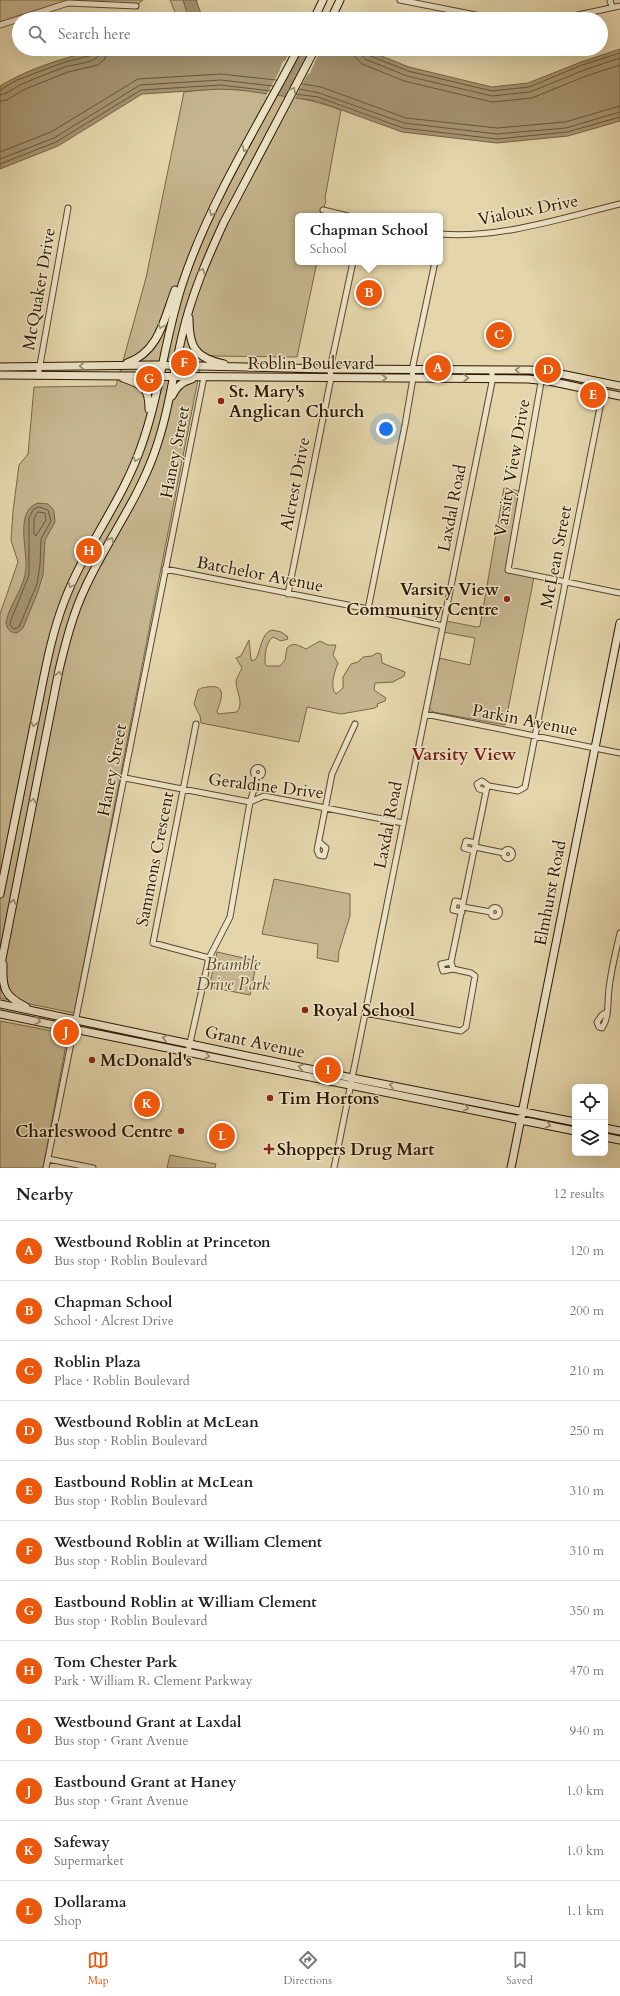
<!DOCTYPE html>
<meta charset="utf-8">
<style>
:root{--surface:#fff;--page:#f6f6f6;--text:#222;--muted:#767676;--line:#e0e0e0;--accent:#ea580c}
body{margin:0;font-family:Cardo,serif;background:var(--page);color:var(--text)}
.controls{position:absolute;right:12px;bottom:12px;display:grid;overflow:hidden;border-radius:6px;box-shadow:0 4px 16px #0002}
.controls button{width:36px;height:36px;display:grid;place-items:center;padding:0;border:0;border-bottom:1px solid var(--line);background:var(--surface);color:var(--text);font:20px sans-serif}
.you{position:absolute;left:386px;top:429px;width:14px;height:14px;margin:-10px;border:3px solid #fff;border-radius:50%;background:#1a73e8;box-shadow:0 0 0 6px #1a73e833}
.badge{display:grid;place-items:center;width:26px;height:26px;border-radius:50%;background:var(--accent);color:#fff;font-size:13px;font-weight:700}
.pin{position:absolute;translate:-50% -50%;border:2px solid #fff;box-shadow:0 1px 4px #0006}
.popup{position:absolute;left:295px;top:213px;width:148px;height:52px;box-sizing:border-box;display:grid;place-content:center;border-radius:6px;background:var(--surface);filter:drop-shadow(0 1px 3px #0005);font-size:13px;white-space:nowrap;color:var(--muted)}
.popup b{font-size:15px;color:var(--text)}
.popup::after{content:'';position:absolute;left:50%;top:100%;margin-left:-8px;border:8px solid transparent;border-top-color:var(--surface)}
.list{margin:0;padding:0;list-style:none}
h2{display:flex;justify-content:space-between;align-items:center;height:52px;margin:0;padding:0 16px;font-size:17px}
h2 small{font-size:13px;font-weight:400;color:var(--muted)}
.list li{display:grid;grid-template-columns:26px 1fr auto;gap:12px;align-items:center;box-sizing:border-box;height:60px;padding:0 16px;border-top:1px solid var(--line)}
.list b{display:block;font-size:15px;white-space:nowrap}
.list p{margin:0;font-size:13px;white-space:nowrap;color:var(--muted)}
.list em{font-size:13px;font-style:normal;color:var(--muted)}
.icon{flex:none;width:22px;height:22px;fill:none;stroke:currentColor;stroke-width:2;stroke-linecap:round;stroke-linejoin:round}
.map{position:relative;flex:none;width:620px;height:1168px;overflow:hidden}
.search{position:absolute;background:var(--surface);box-shadow:0 4px 16px #0002;left:12px;right:12px;top:12px;height:44px;display:flex;align-items:center;gap:10px;box-sizing:border-box;padding:0 14px;border-radius:22px;color:var(--muted);font-size:15px}
.sheet{height:772px;background:var(--surface)}
nav{display:flex;justify-content:space-around;align-items:center;box-sizing:border-box;height:56px;border-top:1px solid var(--line);background:var(--surface);font-size:11px;color:var(--muted)}
nav a{display:grid;justify-items:center;gap:2px}
nav .on{color:var(--accent)}
.map>svg:first-child{display:block}
.green{fill:#c5b58e;stroke:#786648}
.water{fill:#a59471;stroke:#756244}
.pier{fill:#e4d5ab}
.lines{fill:none;stroke-linecap:round;stroke-linejoin:round}
.shore{stroke:#685639;stroke-width:1}
.street-casing{stroke:#5a462c;stroke-width:7}
.secondary-casing{stroke:#2c1701;stroke-width:9}
.street{stroke:#ede4c8;stroke-width:5}
.secondary{stroke:#ede4c8;stroke-width:7}
.oneway{stroke:#96886e}
.poi-dot{fill:#8f2418;stroke:#ede4c8;stroke-width:1.5}
.labels{text-anchor:middle;dominant-baseline:central;stroke-width:3;stroke-linejoin:round;paint-order:stroke}
.street-label{font-size:17px;fill:#2c1701;stroke:#ede4c8}
.poi-label{font-size:17px;font-weight:bold;fill:#2c1701;stroke:#ede4c8;text-anchor:start}
.park-label{font-size:17px;font-style:italic;fill:#5a462b;stroke:#ede4c8}
.neighbourhood-label{font-size:18px;font-weight:bold;fill:#7a1f14;stroke:#ede4c8}
</style>
<div class="map">
<svg width="620" height="1168" viewBox="0 0 620 1168">
<rect width="100%" height="100%" fill="#e4d5ab"/>
<filter id="stains"><feTurbulence type="fractalNoise" baseFrequency=".005" numOctaves="4"/><feColorMatrix values="0 0 0 0 .2 0 0 0 0 .09 0 0 0 0 .02 0 0 0 .5 -.17"/></filter>
<radialGradient id="worn" r=".72"><stop offset=".6" stop-color="#630" stop-opacity="0"/><stop offset="1" stop-color="#630" stop-opacity=".3"/></radialGradient>
<!-- green -->
<path class="green" d="M0 0H143L136 6 78 2 0 25Z
M170 0H197L195 11 189 13V19H178Z
M208 89C247 88 304 96 341 110L325 198 326 201 324 207 327 215 298 216V262H317L297 357 213 356 203 354 74 1013 0 998V614L18 562 11 540 13 511 19 465 28 454 34 387 116 386 146 278 184 92Z
M504 488 520 491 506 572 534 577 505 725 433 712 429 707 439 658 470 665 475 638 443 632 446 621 477 627 480 626Z
M272 630 281 632 287 636 288 639 281 641 273 637C265 644 265 654 265 664L267 666H280L285 660 287 648C294 641 299 646 306 649L320 641 328 645H336L333 655 338 663C335 670 329 688 336 694L343 688V677L351 664 358 662 363 657 372 656 377 653 381 654 382 663 405 672 404 676 393 682 375 683 374 690 386 698 385 701 377 704 378 706 375 708 341 714 307 707 299 742 201 723 200 716 194 704 198 690C202 687 203 688 207 687 227 684 222 698 217 711L218 714 237 712C244 703 237 693 236 683 236 678 240 673 242 668L236 658 241 656 249 640 251 659 252 661 256 659C261 650 261 633 272 630Z
M274 879 350 894V916L339 951 338 962 317 958 318 944 262 934Z
M217 952 257 961 250 995 209 987Z
M0 1021 68 1034 43 1168H0Z
M170 1155 216 1164 215 1168H167Z"/>
<!-- water -->
<path class="water" d="M183 0H196L203 19H189Z
M99 49H359L369 51 409 67 492 87 528 83 581 62 620 49V121L568 136 497 143 402 132 317 101 240 90 221 89 142 94 58 146 0 169V86C31 67 65 58 99 49Z
M38 503 48 504 51 507 54 511 55 522 45 540 43 575 37 594 23 628 17 633C10 633 7 629 6 622 10 603 25 588 26 567 27 549 15 510 38 503Z"/>
<!-- pier -->
<path class="pier" d="M291 49H302L277 97 266 96 279 72 283 61H285Z
M311 49H321L310 73 307 75 294 100 284 99Z"/>
<g class="lines">
<!-- shore -->
<path class="shore" d="M354 49 355 57 362 64 404 81 492 102 532 98 586 76 620 65
M360 49 361 54 365 59 407 76 492 96 530 92 584 70 620 58
M365 49 368 55 408 71 492 91 529 87 582 65 620 53
M302 84 321 87 406 118 497 128 565 122 620 106
M299 89 319 93 404 123 497 134 566 128 620 112
M0 90 17 80 65 62 93 55 96 49
M296 94 318 97 403 128 497 139 567 132 620 117
M0 95C8 94 15 87 22 84 36 78 51 72 65 67 77 63 101 64 101 49
M0 101 7 100 23 90 68 72 98 65 105 59 107 49
M0 152 51 132 138 79 221 74 276 80
M0 159 54 138 140 85 221 80 273 86
M0 164 56 142 141 90 221 85 271 91
M39 507 48 510 51 521 41 539 40 565 37 584 19 627 14 629 10 625 11 620 29 575V518L33 510Z
M38 512 45 513 46 520 36 536 34 534V519Z"/>
<!-- street casing -->
<g class="street-casing">
<path id="street" d="M400 0 496 19
M610 0 612 7
M559 19 620 6
M0 25 68 3 136 6
M323 210 348 216
M440 234C500 239 562 218 620 204
M543 371 508 570 620 593
M38 376 68 208
M165 569 368 609 443 626
M288 594 331 378 330 369 353 262
M368 609 405 425 413 378 412 370 435 262
M425 714 620 753
M196 724 153 943 209 958
M253.5 772a4.5 4.5 0 1 1 9 0a4.5 4.5 0 1 1-9 0Z
M125 778 250 802 264 796 403 823
M486 791 479 789 477 784 482 781 489 786
M319 842 326 848 324 856 319 855 317 850 332 774 355 724
M475 847 504 853
M503.5 854a4.5 4.5 0 1 1 9 0a4.5 4.5 0 1 1-9 0Z
M474 851 464 848 466 841 476 843
M463 907 491 912
M490.5 912a4.5 4.5 0 1 1 9 0a4.5 4.5 0 1 1-9 0Z
M462 912 453 910 455 901 463 903
M451 962 441 964 443 971 453 969
M607 1012 602 1015 597 1022 599 1027 602 1028C610 1016 607 1002 609 989 611 970 616 951 620 933
M365 1013 461 1031 466 1027 475 976 471 973 453 969 451 962 487 787 489 786 518 791 525 787 603 392 602 383
M188 1052 209 958 230 917 250 802 258 777
M48 1159 93 1168
M46 1168 204 377
M334 1168 492 382V370"/>
</g>
<!-- secondary casing -->
<g class="secondary-casing">
<path id="secondary" d="M314 19 323 0
M331 19 340 0
M189 318C189 347 195 358 224 364
M127 363C159 352 164 319 175 290
M0 367 155 365 330 369 529 370 551 372 620 386
M0 375 528 379 549 381 620 396
M123 378C143 385 149 387 149 409
M172 396C177 386 182 382 192 379
M0 894C11 838 23 781 34 725 43 684 49 641 64 602 84 548 122 502 141 447 161 392 165 332 185 276 212 198 260 122 298 49
M3 964C2 988 4 996 26 1007
M0 969 59 670C66 641 73 613 86 586 107 541 137 501 154 454 168 416 173 375 182 336 191 296 207 259 224 222L315 49
M0 1004 352 1078 575 1122
M0 1014 575 1131
M605 1128 620 1131
M605 1137 620 1140
M511 1168 620 623"/>
</g>
<!-- street -->
<use href="#street" class="street"/>
<!-- secondary -->
<use href="#secondary" class="secondary"/>
</g>
<!-- one-way arrows -->
<defs><path id="oneway-chevron" d="M-2-3.5L2.5 0L-2 3.5" fill="none" stroke-width="1.6" stroke-linecap="round" stroke-linejoin="round"/></defs>
<g class="oneway">
<use href="#oneway-chevron" transform="translate(293 90) rotate(-62)"/>
<use href="#oneway-chevron" transform="translate(245 149) rotate(118)"/>
<use href="#oneway-chevron" transform="translate(212 213) rotate(117)"/>
<use href="#oneway-chevron" transform="translate(202 271) rotate(-69)"/>
<use href="#oneway-chevron" transform="translate(161 326) rotate(111)"/>
<use href="#oneway-chevron" transform="translate(82 366) rotate(179)"/>
<use href="#oneway-chevron" transform="translate(518 370) rotate(180)"/>
<use href="#oneway-chevron" transform="translate(384 378)"/>
<use href="#oneway-chevron" transform="translate(466 378)"/>
<use href="#oneway-chevron" transform="translate(136 459) rotate(111)"/>
<use href="#oneway-chevron" transform="translate(111 540) rotate(-61)"/>
<use href="#oneway-chevron" transform="translate(71 585) rotate(114)"/>
<use href="#oneway-chevron" transform="translate(59 674) rotate(-79)"/>
<use href="#oneway-chevron" transform="translate(34 724) rotate(101)"/>
<use href="#oneway-chevron" transform="translate(33 801) rotate(-79)"/>
<use href="#oneway-chevron" transform="translate(13 902) rotate(-79)"/>
<use href="#oneway-chevron" transform="translate(38 1021) rotate(11)"/>
<use href="#oneway-chevron" transform="translate(165 1038) rotate(-168)"/>
<use href="#oneway-chevron" transform="translate(207 1056) rotate(12)"/>
<use href="#oneway-chevron" transform="translate(301 1067) rotate(-168)"/>
<use href="#oneway-chevron" transform="translate(392 1085) rotate(-169)"/>
<use href="#oneway-chevron" transform="translate(466 1108) rotate(11)"/>
<use href="#oneway-chevron" transform="translate(548 1125) rotate(12)"/>
</g>
<!-- markers -->
<g class="poi-dot">
<circle cx="221" cy="401" r="4"/>
<circle cx="507" cy="599" r="4"/>
<circle cx="305" cy="1010" r="4"/>
<circle cx="92" cy="1060" r="4"/>
<circle cx="270" cy="1098" r="4"/>
<circle cx="181" cy="1131" r="4"/>
<path d="M267 1143h4v4h4v4h-4v4h-4v-4h-4v-4h4z"/>
</g>
<g class="labels">
<!-- street labels -->
<g class="street-label">
<text transform="translate(528 210) rotate(-11)">Vialoux Drive</text>
<text transform="translate(39 289) rotate(-80)">McQuaker Drive</text>
<text x="311" y="363">Roblin Boulevard</text>
<text transform="translate(175 452) rotate(-79)">Haney Street</text>
<text transform="translate(512 468) rotate(-80)">Varsity View Drive</text>
<text transform="translate(295 484) rotate(-79)">Alcrest Drive</text>
<text transform="translate(452 508) rotate(-79)">Laxdal Road</text>
<text transform="translate(556 557) rotate(-79)">McLean Street</text>
<text transform="translate(260 574) rotate(11)">Batchelor Avenue</text>
<text transform="translate(525 720) rotate(11)">Parkin Avenue</text>
<text transform="translate(112 770) rotate(-79)">Haney Street</text>
<text transform="translate(266 786) rotate(7)">Geraldine Drive</text>
<text transform="translate(388 825) rotate(-79)">Laxdal Road</text>
<text transform="translate(155 859) rotate(-79)">Sammons Crescent</text>
<text transform="translate(550 893) rotate(-79)">Elmhurst Road</text>
<text transform="translate(255 1042) rotate(12)">Grant Avenue</text>
</g>
<!-- poi labels -->
<g class="poi-label">
<text x="229" y="391">St. Mary's<tspan x="229" dy="20">Anglican Church</tspan></text>
<text x="499" y="589" text-anchor="end">Varsity View<tspan x="499" dy="20">Community Centre</tspan></text>
<text x="313" y="1010">Royal School</text>
<text x="100" y="1060">McDonald's</text>
<text x="278" y="1098">Tim Hortons</text>
<text x="173" y="1131" text-anchor="end">Charleswood Centre</text>
<text x="277" y="1149">Shoppers Drug Mart</text>
</g>
<!-- park labels -->
<g class="park-label">
<text x="233" y="964">Bramble<tspan x="233" dy="20">Drive Park</tspan></text>
</g>
<!-- neighbourhood labels -->
<g class="neighbourhood-label">
<text x="464" y="754">Varsity View</text>
</g>
</g>
<rect width="100%" height="100%" filter="url(#stains)"/>
<rect width="100%" height="100%" fill="url(#worn)"/>
</svg>
<div class="controls">
<button><svg class="icon" aria-label="locate" viewBox="0 0 24 24"><circle cx="12" cy="12" r="6"/><path d="M12 2v4M12 18v4M2 12h4M18 12h4"/></svg></button>
<button><svg class="icon" aria-label="layers" viewBox="0 0 24 24"><path d="M12 4l9 5-9 5-9-5zM3 14l9 5 9-5"/></svg></button>
</div>
<div class="you"></div>
<div class="pin badge" style="left:438px;top:368px">A</div>
<div class="pin badge" style="left:369px;top:293px">B</div>
<div class="popup"><b>Chapman School</b>School</div>
<div class="pin badge" style="left:499px;top:335px">C</div>
<div class="pin badge" style="left:548px;top:370px">D</div>
<div class="pin badge" style="left:593px;top:395px">E</div>
<div class="pin badge" style="left:184px;top:363px">F</div>
<div class="pin badge" style="left:149px;top:379px">G</div>
<div class="pin badge" style="left:89px;top:551px">H</div>
<div class="pin badge" style="left:328px;top:1070px">I</div>
<div class="pin badge" style="left:66px;top:1032px">J</div>
<div class="pin badge" style="left:147px;top:1104px">K</div>
<div class="pin badge" style="left:222px;top:1136px">L</div>
<div class="search"><svg class="icon" aria-label="search" viewBox="0 0 24 24"><circle cx="10" cy="10" r="6"/><path d="M15 15l6 6"/></svg>Search here</div>
</div>
<section class="sheet">
<h2>Nearby<small>12 results</small></h2>
<ul class="list">
<li><span class="badge">A</span><div><b>Westbound Roblin at Princeton</b><p>Bus stop · Roblin Boulevard</p></div><em>120 m</em></li>
<li><span class="badge">B</span><div><b>Chapman School</b><p>School · Alcrest Drive</p></div><em>200 m</em></li>
<li><span class="badge">C</span><div><b>Roblin Plaza</b><p>Place · Roblin Boulevard</p></div><em>210 m</em></li>
<li><span class="badge">D</span><div><b>Westbound Roblin at McLean</b><p>Bus stop · Roblin Boulevard</p></div><em>250 m</em></li>
<li><span class="badge">E</span><div><b>Eastbound Roblin at McLean</b><p>Bus stop · Roblin Boulevard</p></div><em>310 m</em></li>
<li><span class="badge">F</span><div><b>Westbound Roblin at William Clement</b><p>Bus stop · Roblin Boulevard</p></div><em>310 m</em></li>
<li><span class="badge">G</span><div><b>Eastbound Roblin at William Clement</b><p>Bus stop · Roblin Boulevard</p></div><em>350 m</em></li>
<li><span class="badge">H</span><div><b>Tom Chester Park</b><p>Park · William R. Clement Parkway</p></div><em>470 m</em></li>
<li><span class="badge">I</span><div><b>Westbound Grant at Laxdal</b><p>Bus stop · Grant Avenue</p></div><em>940 m</em></li>
<li><span class="badge">J</span><div><b>Eastbound Grant at Haney</b><p>Bus stop · Grant Avenue</p></div><em>1.0 km</em></li>
<li><span class="badge">K</span><div><b>Safeway</b><p>Supermarket</p></div><em>1.0 km</em></li>
<li><span class="badge">L</span><div><b>Dollarama</b><p>Shop</p></div><em>1.1 km</em></li>
</ul>
</section>
<nav>
<a class="on"><svg class="icon" aria-label="map" viewBox="0 0 24 24"><path d="M3 6l6-2 6 2 6-2v14l-6 2-6-2-6 2zM9 4v14M15 6v14"/></svg>Map</a>
<a><svg class="icon" aria-label="directions" viewBox="0 0 24 24"><path d="M12 3l9 9-9 9-9-9zM9 14v-3h6M13 9l2 2-2 2"/></svg>Directions</a>
<a><svg class="icon" aria-label="saved" viewBox="0 0 24 24"><path d="M7 4h10v16l-5-4-5 4z"/></svg>Saved</a>
</nav>
